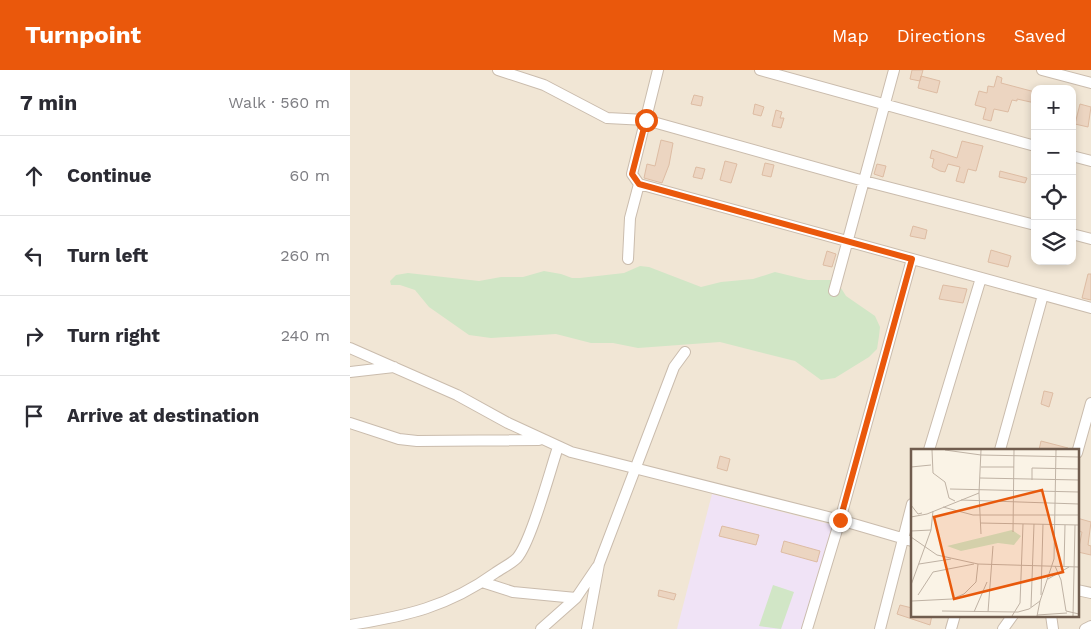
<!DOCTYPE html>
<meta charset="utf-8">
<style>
:root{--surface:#fff;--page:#f2f2f3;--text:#2b2b33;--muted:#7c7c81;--line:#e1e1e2;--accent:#ea580c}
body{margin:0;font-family:"Work Sans",sans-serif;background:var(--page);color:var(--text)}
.controls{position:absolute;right:15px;top:15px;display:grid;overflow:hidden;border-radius:10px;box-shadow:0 2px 8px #0003}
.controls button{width:45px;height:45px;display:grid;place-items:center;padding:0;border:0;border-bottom:1px solid var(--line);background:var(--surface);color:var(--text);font:25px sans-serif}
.stop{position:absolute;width:15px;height:15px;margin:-11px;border:4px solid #ea580c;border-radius:50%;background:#fff}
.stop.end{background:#ea580c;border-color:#fff;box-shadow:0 1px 5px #0008}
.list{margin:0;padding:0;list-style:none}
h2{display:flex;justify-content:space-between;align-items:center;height:65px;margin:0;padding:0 20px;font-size:21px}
h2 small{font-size:16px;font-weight:400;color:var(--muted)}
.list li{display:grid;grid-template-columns:32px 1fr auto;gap:15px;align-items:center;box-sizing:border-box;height:80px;padding:0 20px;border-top:1px solid var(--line)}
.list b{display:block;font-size:19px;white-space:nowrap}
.list em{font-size:16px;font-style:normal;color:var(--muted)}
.icon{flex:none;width:28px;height:28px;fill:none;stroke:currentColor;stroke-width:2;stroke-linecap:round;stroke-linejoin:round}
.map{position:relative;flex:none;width:741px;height:559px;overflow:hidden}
header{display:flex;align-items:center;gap:30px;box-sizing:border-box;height:70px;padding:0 25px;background:var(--accent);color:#fff}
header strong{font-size:24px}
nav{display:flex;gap:28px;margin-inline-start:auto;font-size:18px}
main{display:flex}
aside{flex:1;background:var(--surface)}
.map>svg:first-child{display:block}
.residential{fill:#f1e6d5;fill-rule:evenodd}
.education{fill:#f0e3f6}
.green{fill:#d1e6c6}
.building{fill:#ecd5c1;stroke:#ddbca3}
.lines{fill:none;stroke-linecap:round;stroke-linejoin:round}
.minor-casing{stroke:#cabcad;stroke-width:12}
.minor{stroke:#fff;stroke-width:10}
.route{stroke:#ea580c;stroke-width:6}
.inset-road{fill:none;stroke:#bfb2a4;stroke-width:1}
.view{fill:#e8590c;fill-opacity:0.15;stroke:#e8590c;stroke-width:2.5}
.inset-edge{fill:none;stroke:#705c4e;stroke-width:2.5}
</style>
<header>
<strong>Turnpoint</strong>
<nav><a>Map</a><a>Directions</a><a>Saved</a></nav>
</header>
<main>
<aside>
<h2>7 min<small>Walk · 560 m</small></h2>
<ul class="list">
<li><svg class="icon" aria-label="ahead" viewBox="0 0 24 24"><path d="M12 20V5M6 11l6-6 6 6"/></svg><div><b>Continue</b></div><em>60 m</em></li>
<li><svg class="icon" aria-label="left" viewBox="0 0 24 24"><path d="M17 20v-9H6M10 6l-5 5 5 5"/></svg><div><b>Turn left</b></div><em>260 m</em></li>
<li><svg class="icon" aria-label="right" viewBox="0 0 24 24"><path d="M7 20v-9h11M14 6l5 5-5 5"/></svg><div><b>Turn right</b></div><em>240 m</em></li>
<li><svg class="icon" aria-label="arrive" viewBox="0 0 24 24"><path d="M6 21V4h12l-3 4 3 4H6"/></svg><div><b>Arrive at destination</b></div></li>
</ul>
</aside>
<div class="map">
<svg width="741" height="559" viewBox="0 0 741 559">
<rect width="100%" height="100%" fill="#faf3e6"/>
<!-- residential -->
<path class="residential" d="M0 0H741V559H0ZM685 19H722V191H685ZM562 380H727V545H562Z"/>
<!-- education -->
<path class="education" d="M362 424 483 455 453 559H327Z"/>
<!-- green -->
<path class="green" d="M290 196 299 197 351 217 371 212 403 209 425 202 458 210H481L491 218 496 226 525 246 530 257 529 266 527 279 519 287 485 308 471 310 445 291 370 272 288 278 263 273H241L206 264 141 268 119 265 79 237 65 220 50 215H41L40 211 46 205 58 203 129 211 151 207H173L194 201 211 204 222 208H230L274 203Z
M423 515 444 522 431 559 409 556Z"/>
<!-- building -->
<path class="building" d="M562 0H573L570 11 560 9Z
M571 6 590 11 587 23 568 18Z
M647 6 652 8 651 13 685 22V33L667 29V31L662 30 658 42 644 39 641 51 633 49 636 38 625 35 629 21 637 23 638 16 644 17Z
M344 25 353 27 351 36 341 34Z
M405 34 414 37 411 46 403 44Z
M730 34 741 37 738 57 725 54Z
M426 40 432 42 430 48H434L431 58 422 56Z
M311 70 323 73 319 95 312 113 294 108 297 94 305 96Z
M612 71 633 76 626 101 618 99 614 113 606 111 610 97 598 94 595 102 590 101 582 97 584 89 580 88 582 80 607 88Z
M375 91 387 94 381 113 370 110Z
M415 93 424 95 421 107 412 105Z
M527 94 536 96 533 107 524 104Z
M346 97 355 99 352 109 343 107Z
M650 101 677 108 675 113 649 107Z
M563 156 577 160 575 169 560 166Z
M641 180 661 186 658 197 638 192Z
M477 181 486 184 482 197 473 195Z
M738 204H741V230L732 228Z
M593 215 617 219 613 233 589 229Z
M694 321 703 323 699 337 691 334Z
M691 371 718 378 717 380H689Z
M370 386 380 389 377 401 367 398Z
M727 448 741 452 738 475 741 476V485L728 482 732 462 727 461Z
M372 456 409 465 406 475 369 466Z
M434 471 470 481 467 492 431 482Z
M309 520 326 524 324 530 308 526Z
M550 535 562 538V545H582L580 555 547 544Z"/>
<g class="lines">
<!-- minor casing -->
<g class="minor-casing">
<path id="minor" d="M148 0 194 15 257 48 296 50 514 111 685 155
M308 0 282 104 289 114 741 238
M410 0 685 76
M692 0 741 13
M722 86 741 91
M722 164 741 169
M278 189 280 148 289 114
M484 221 544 0
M0 278 107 325 158 353 221 382 490 450 562 471
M0 302 44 297
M0 353 49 369 67 371 189 370
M579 380 631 208
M650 380 693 225
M727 383 741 333
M132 512 163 522 226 528
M727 520 741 523
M701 545 703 559
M0 555C56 546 98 537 145 503 152 498 161 494 167 488 181 472 200 401 208 377
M191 559 226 528 247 497
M237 559 249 494 324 297 335 282
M457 559 490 450 562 189
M530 559 562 434
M601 559 605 545
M653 559 663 545
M735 559 741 556"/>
</g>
<!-- minor -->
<use href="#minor" class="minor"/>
</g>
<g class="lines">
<!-- route -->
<path class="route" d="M296 50 282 104 289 114 562 189 490 450"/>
</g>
<!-- overview -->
<g transform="translate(561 379)">
<rect width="168" height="168" fill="#faf3e6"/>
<path d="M101 81 110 87 103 96 87 94 50 102 36 97Z" fill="#d1e6c6"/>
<path class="inset-road" d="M21 1 22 24 34 33 38 49 44 52M34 1 70 6 168 8M70 1 68 44 70 85M0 18 20 16M70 18H103M69 29 168 31M121 31V19L168 20M39 40 168 43M50 51 168 55M0 56 7 65 11 64M32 58 62 66H168M0 68 16 65 68 44M69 74 168 76M0 82 20 81M102 83 103 1M0 88 26 106 67 115 168 118M8 115 40 110M144 117 150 131 155 162 168 165M153 117 154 76M137 130 158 118M0 136 20 81 22 62M7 146 22 123 63 115M130 146 132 75M1 152 41 150 53 145 65 133 67 115M120 158 123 75M31 162 107 163 118 160 129 152 143 110 145 1M63 163 76 133M77 163 82 97M126 166 156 164M101 167 109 154 112 75M126 167 129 152M162 167 164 76"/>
<path class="view" d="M131 41 152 123 43 150 23 68Z"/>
<rect width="168" height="168" class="inset-edge"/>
</g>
</svg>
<div class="controls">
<button>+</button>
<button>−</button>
<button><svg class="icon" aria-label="locate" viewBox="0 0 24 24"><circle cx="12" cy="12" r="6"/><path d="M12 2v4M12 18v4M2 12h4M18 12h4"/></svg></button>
<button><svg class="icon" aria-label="layers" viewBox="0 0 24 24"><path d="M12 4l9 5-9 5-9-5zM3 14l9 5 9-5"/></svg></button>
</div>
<div class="stop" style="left:296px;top:50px"></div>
<div class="stop end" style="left:490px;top:450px"></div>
</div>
</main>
